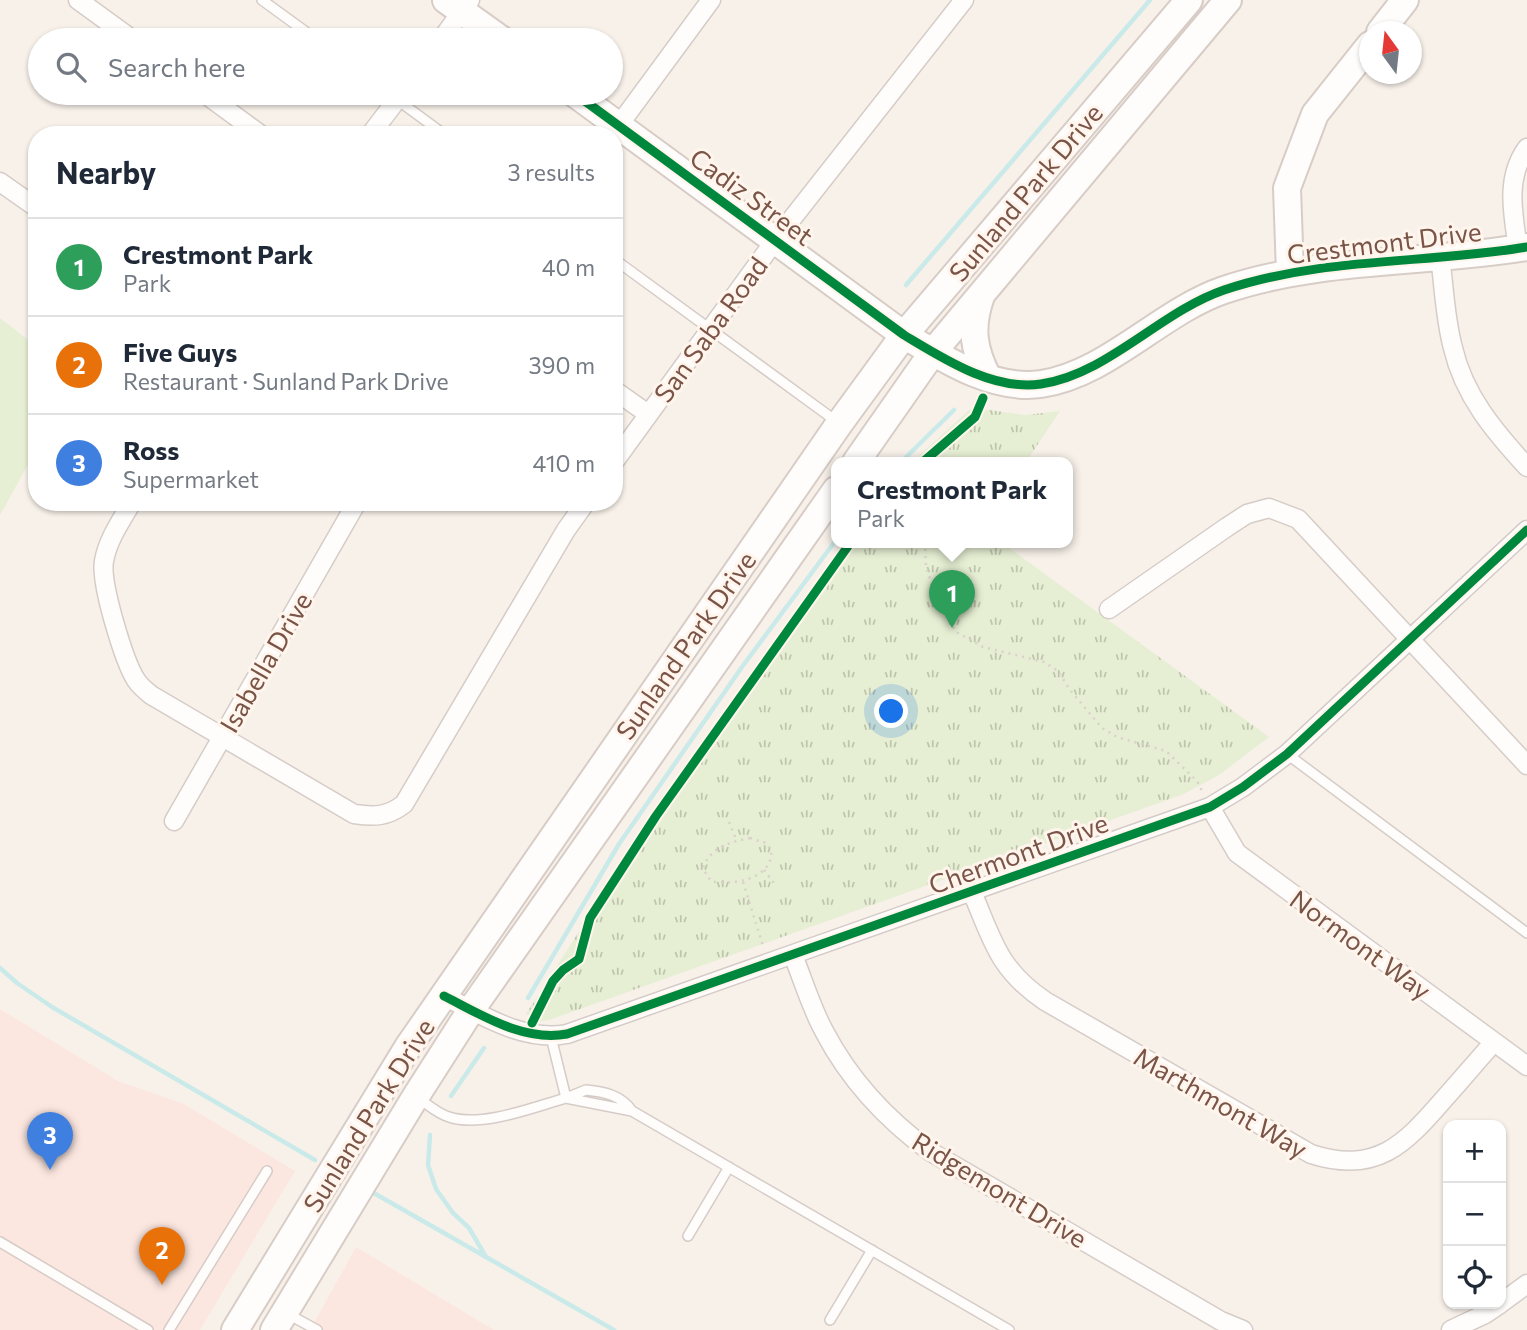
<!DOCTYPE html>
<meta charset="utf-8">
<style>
:root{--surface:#fff;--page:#f6f6f7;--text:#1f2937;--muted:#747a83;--line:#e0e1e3;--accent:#a58b80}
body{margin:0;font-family:Commissioner,sans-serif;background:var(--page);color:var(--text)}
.controls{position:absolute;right:21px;bottom:21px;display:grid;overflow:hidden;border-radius:14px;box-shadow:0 2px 5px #0004}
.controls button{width:63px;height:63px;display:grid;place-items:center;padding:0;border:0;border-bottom:2px solid var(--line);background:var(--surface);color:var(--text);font:35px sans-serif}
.compass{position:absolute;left:1359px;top:21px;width:63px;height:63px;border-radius:50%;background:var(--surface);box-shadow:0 2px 5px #0004;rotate:345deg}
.you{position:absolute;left:892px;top:712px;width:24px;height:24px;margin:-18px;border:5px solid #fff;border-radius:50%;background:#1a73e8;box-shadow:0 0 0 10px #1a73e833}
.badge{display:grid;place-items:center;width:46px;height:46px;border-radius:50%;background:var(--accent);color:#fff;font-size:23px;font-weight:700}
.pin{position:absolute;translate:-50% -58px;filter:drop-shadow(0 2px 4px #0008)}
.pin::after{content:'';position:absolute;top:37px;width:24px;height:21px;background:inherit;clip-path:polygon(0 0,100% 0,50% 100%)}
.popup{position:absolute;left:831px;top:457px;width:242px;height:91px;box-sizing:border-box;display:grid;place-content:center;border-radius:14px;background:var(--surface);filter:drop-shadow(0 2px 5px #0005);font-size:23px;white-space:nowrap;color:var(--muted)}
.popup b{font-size:26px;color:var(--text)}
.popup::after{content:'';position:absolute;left:50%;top:100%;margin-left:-14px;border:14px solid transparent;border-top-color:var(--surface)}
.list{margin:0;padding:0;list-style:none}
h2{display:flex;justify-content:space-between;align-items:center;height:91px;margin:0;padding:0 28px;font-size:30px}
h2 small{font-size:23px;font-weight:400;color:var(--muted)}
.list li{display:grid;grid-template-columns:46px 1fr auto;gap:21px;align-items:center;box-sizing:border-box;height:98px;padding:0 28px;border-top:2px solid var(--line)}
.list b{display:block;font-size:26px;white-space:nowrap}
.list p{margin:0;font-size:23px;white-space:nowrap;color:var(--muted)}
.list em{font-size:23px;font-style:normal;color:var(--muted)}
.icon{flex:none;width:38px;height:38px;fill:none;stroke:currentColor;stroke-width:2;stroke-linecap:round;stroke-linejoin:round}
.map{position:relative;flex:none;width:1527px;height:1330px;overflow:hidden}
.search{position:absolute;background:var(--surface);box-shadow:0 2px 5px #0004;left:28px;top:28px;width:595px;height:77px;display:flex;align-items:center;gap:18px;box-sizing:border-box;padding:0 24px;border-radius:38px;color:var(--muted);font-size:26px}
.panel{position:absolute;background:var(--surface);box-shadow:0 2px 5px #0004;left:28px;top:126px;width:595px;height:385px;border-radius:28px}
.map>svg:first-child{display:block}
.commercial{fill:#fce7e0}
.grass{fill:#e6efd3}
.park{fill:url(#park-tufts)}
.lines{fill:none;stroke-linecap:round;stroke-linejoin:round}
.stream{stroke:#caeae9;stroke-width:4.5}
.lane-casing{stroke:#d6ccc7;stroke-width:12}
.street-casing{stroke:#d6ccc7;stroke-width:21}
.secondary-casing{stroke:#d7ccc6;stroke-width:30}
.path{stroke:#dbd0cc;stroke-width:2.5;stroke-dasharray:2 5;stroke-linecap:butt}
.lane{stroke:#fefdfc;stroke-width:9}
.street{stroke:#fefdfc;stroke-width:18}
.secondary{stroke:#fefdfc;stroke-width:26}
.cycleway-casing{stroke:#fff5ec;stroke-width:13}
.cycleway{stroke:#00873e;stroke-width:9}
.labels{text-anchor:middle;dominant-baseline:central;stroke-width:6;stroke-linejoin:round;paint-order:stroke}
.street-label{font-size:26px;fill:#795447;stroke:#fff5ec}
</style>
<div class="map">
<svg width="1527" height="1330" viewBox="0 0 1527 1330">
<defs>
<pattern id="park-tufts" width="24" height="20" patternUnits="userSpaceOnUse" patternTransform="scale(1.75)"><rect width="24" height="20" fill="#e6efd3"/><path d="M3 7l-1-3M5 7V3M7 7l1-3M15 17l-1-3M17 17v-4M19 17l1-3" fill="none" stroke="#bfc4ad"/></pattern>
</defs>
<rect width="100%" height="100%" fill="#f8f1ea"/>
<!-- commercial -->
<path class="commercial" d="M0 1009 118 1081 184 1104 295 1171 200 1330H0Z
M356 1247 494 1330H310Z"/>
<!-- grass -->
<path class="grass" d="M0 318 37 347V448L0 515Z"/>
<!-- park -->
<path class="park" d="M975 408 1025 415 1060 411 1026 462H912L969 410Z
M846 542H1001L1269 737 1219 775 1184 794 552 1019 539 1022 526 1014 650 821Z"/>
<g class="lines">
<!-- stream -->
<path class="stream" d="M906 285 1150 0
M901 462 954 410
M0 968 17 983 52 1007 315 1160
M528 998 619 844 742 667 836 540
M451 1096 484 1048
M430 1135 428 1165 436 1189 453 1213 469 1228 486 1257
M372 1192 614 1330"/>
<!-- lane casing -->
<g class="lane-casing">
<path id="lane" d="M262 0 317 40
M388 93 445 135
M614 259 836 421
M1287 754 1527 933
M586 1090C605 1092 621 1095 632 1111L566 1098Z
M417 1097C427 1104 438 1114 449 1117 482 1128 534 1107 566 1098L551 1037
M632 1111 1009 1330
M688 1236 729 1167
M0 1242 148 1330
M286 1313 317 1330
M830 1320 872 1250
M169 1330 267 1171"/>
</g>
<!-- street casing -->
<g class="street-casing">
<path id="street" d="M78 0 133 40
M441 40 470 0
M204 93 261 135
M619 125 711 0
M370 135 402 93
M0 182 37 208
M1518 248C1513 214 1505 178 1527 148
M1440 256C1444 287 1445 319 1453 348 1464 396 1495 432 1527 467
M614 390 648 414
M614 462 776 239 964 0
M132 502C121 521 108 539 104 561 100 583 124 661 136 680 140 686 146 691 151 695L354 814C374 817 387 817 404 804L566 530 586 502
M1109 609 1227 527 1247 514 1269 508 1298 519 1527 765
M1210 807 1237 853 1527 1066
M174 821 357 502
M972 892C993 941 998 969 1045 1001L1311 1154C1376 1175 1404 1145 1444 1099 1461 1080 1477 1061 1494 1042
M793 955C803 980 811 1007 824 1031 849 1079 887 1120 931 1152L1221 1321 1243 1330
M444 996C482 1015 523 1042 567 1034L1210 807 1243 787 1287 754 1527 530
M1501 1303 1527 1284
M1451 1330 1485 1314 1500 1304"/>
</g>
<!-- secondary casing -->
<g class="secondary-casing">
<path id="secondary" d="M446 0 502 40
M1380 32 1405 0
M574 93 904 335C944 359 993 391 1041 384 1108 374 1160 312 1224 290 1321 257 1427 264 1527 247
M1290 273 1287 188 1315 114 1370 45
M981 296C970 327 973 349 988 378
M856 462 933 352 1228 0
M235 1330 408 1047 839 424 904 335 1189 0
M274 1330 416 1096 471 1010 836 490"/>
</g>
<!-- path -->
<path class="path" d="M923 462 975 417 982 399
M925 542 926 567 935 594 956 632 983 647 1044 662 1058 671 1070 690 1102 728 1117 737 1166 751 1197 781 1202 791
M729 822 737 841
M750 838 766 843 771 850C774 879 732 886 711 881L703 869C709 848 730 842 750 838Z
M764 870 774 883
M743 882 764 949
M535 1017 553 981 563 970 579 959 590 918 656 816 851 542"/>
<!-- lane -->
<use href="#lane" class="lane"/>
<!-- street -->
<use href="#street" class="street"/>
<!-- secondary -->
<use href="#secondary" class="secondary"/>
<!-- cycleway casing -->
<g class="cycleway-casing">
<path id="cycleway" d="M574 93 904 335C944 359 993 391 1041 384 1108 374 1160 312 1224 290 1321 257 1427 264 1527 247
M923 462 975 417 983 398
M444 996C482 1015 523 1042 567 1034L1210 807 1243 787 1287 754 1527 530
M532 1023 553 981 563 970 579 959 590 918 656 816 851 542"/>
</g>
<!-- cycleway -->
<use href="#cycleway" class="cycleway"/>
</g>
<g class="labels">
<!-- street labels -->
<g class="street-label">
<text transform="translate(1025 192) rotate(-50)">Sunland Park Drive</text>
<text transform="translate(752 196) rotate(36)">Cadiz Street</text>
<text transform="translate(1384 242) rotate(-7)">Crestmont Drive</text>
<text transform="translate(710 329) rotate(-54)">San Saba Road</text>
<text transform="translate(685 645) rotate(-55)">Sunland Park Drive</text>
<text transform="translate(265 662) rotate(-60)">Isabella Drive</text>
<text transform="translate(1018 853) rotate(-20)">Chermont Drive</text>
<text transform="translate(1361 944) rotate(36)">Normont Way</text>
<text transform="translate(1221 1102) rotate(30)">Marthmont Way</text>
<text transform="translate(368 1115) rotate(-58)">Sunland Park Drive</text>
<text transform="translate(1000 1189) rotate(31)">Ridgemont Drive</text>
</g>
</g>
</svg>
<div class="controls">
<button>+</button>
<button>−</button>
<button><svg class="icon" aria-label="locate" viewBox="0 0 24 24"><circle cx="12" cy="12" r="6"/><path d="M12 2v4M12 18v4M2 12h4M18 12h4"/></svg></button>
</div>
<svg class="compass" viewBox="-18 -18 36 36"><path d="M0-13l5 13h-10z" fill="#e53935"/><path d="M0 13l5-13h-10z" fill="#747a83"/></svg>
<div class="you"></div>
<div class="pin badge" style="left:952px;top:628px;background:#2e9e5b">1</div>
<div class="popup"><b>Crestmont Park</b>Park</div>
<div class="pin badge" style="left:162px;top:1285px;background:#e8710a">2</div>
<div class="pin badge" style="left:50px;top:1170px;background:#3f7fe0">3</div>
<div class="search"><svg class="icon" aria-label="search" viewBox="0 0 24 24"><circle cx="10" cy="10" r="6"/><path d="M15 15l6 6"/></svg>Search here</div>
<section class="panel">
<h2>Nearby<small>3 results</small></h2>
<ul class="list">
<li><span class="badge" style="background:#2e9e5b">1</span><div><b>Crestmont Park</b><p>Park</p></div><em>40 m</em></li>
<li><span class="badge" style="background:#e8710a">2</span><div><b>Five Guys</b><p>Restaurant · Sunland Park Drive</p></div><em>390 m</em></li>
<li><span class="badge" style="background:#3f7fe0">3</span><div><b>Ross</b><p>Supermarket</p></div><em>410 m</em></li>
</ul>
</section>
</div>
